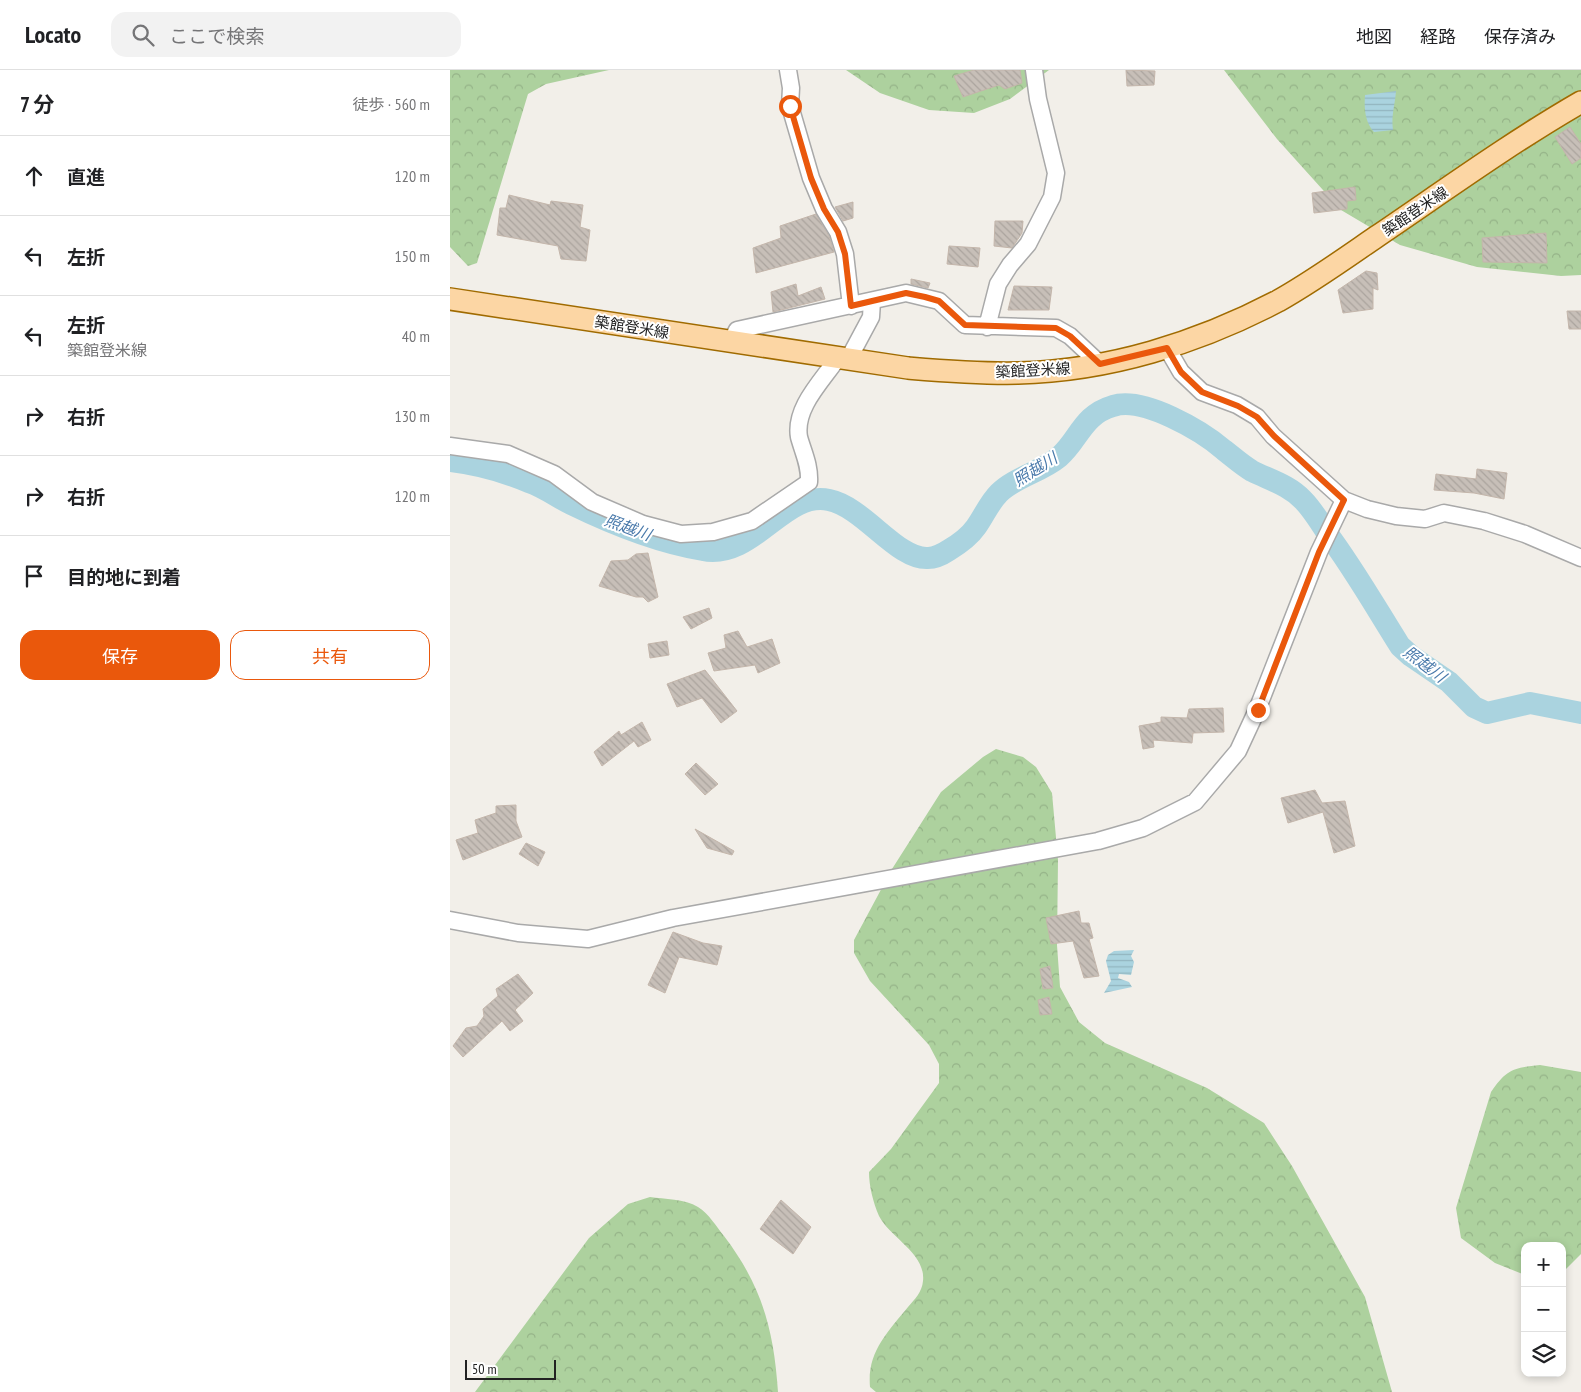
<!DOCTYPE html>
<html lang="ja">
<meta charset="utf-8">
<style>
:root{--surface:#fff;--page:#f2f2f2;--text:#202124;--muted:#757577;--line:#e0e0e0;--accent:#ea580c}
body{margin:0;font-family:"PT Sans Narrow","Noto Sans JP",sans-serif;background:var(--page);color:var(--text)}
.controls{position:absolute;right:15px;bottom:15px;display:grid;overflow:hidden;border-radius:10px;box-shadow:0 2px 8px #0003}
.controls button{width:45px;height:45px;display:grid;place-items:center;padding:0;border:0;border-bottom:1px solid var(--line);background:var(--surface);color:var(--text);font:25px sans-serif}
.scale{position:absolute;left:15px;bottom:12px;width:91px;box-sizing:border-box;padding-left:5px;border:2px solid #222;border-top:0;font-size:14px;line-height:18px;white-space:nowrap;color:#222;-webkit-text-stroke:4px #fff;paint-order:stroke}
.stop{position:absolute;width:15px;height:15px;margin:-11px;border:4px solid #ea580c;border-radius:50%;background:#fff}
.stop.end{background:#ea580c;border-color:#fff;box-shadow:0 1px 5px #0008}
.list{margin:0;padding:0;list-style:none}
h2{display:flex;justify-content:space-between;align-items:center;height:65px;margin:0;padding:0 20px;font-size:21px}
h2 small{font-size:16px;font-weight:400;color:var(--muted)}
.list li{display:grid;grid-template-columns:32px 1fr auto;gap:15px;align-items:center;box-sizing:border-box;height:80px;padding:0 20px;border-top:1px solid var(--line)}
.list b{display:block;font-size:19px;white-space:nowrap}
.list p{margin:0;font-size:16px;white-space:nowrap;color:var(--muted)}
.list em{font-size:16px;font-style:normal;color:var(--muted)}
.actions{display:flex;gap:10px;padding:15px 20px}
.actions a{flex:1;padding:11px 0;border:1px solid var(--accent);border-radius:15px;text-align:center;font-size:18px;color:var(--accent)}
.actions .main{background:var(--accent);color:#fff}
.icon{flex:none;width:28px;height:28px;fill:none;stroke:currentColor;stroke-width:2;stroke-linecap:round;stroke-linejoin:round}
.map{position:relative;flex:none;width:1131px;height:1322px;overflow:hidden}
header{display:flex;align-items:center;gap:30px;box-sizing:border-box;height:70px;padding:0 25px;background:var(--surface);border-bottom:1px solid var(--line)}
header strong{font-size:24px}
nav{display:flex;gap:28px;margin-inline-start:auto;font-size:18px}
.search{width:350px;height:45px;background:var(--page);display:flex;align-items:center;gap:12px;box-sizing:border-box;padding:0 18px;border-radius:15px;color:var(--muted);font-size:19px}
main{display:flex}
aside{flex:1;background:var(--surface)}
.map>svg:first-child{display:block}
.forest{fill:url(#forest-crowns)}
.water{fill:url(#water-rules)}
.lines{fill:none;stroke-linecap:round;stroke-linejoin:round}
.river{stroke:#aad3df;stroke-width:22}
.building{fill:url(#building-back-hatch);stroke:#c4b6ab}
.minor-casing{stroke:#a9a9a9;stroke-width:19}
.major-casing{stroke:#a06b00;stroke-width:24}
.minor{stroke:#fff;stroke-width:16}
.major{stroke:#fcd6a4;stroke-width:21}
.route{stroke:#ea580c;stroke-width:6}
.labels{text-anchor:middle;dominant-baseline:central;stroke-width:4;stroke-linejoin:round;paint-order:stroke}
.street-label{font-size:15px;fill:#222;stroke:#fff}
.water-label{font-size:16px;font-style:italic;fill:#4a7aab;stroke:#fff}
</style>
<header>
<strong>Locato</strong>
<div class="search"><svg class="icon" aria-label="search" viewBox="0 0 24 24"><circle cx="10" cy="10" r="6"/><path d="M15 15l6 6"/></svg>ここで検索</div>
<nav><a>地図</a><a>経路</a><a>保存済み</a></nav>
</header>
<main>
<aside>
<h2>7 分<small>徒歩 · 560 m</small></h2>
<ul class="list">
<li><svg class="icon" aria-label="ahead" viewBox="0 0 24 24"><path d="M12 20V5M6 11l6-6 6 6"/></svg><div><b>直進</b></div><em>120 m</em></li>
<li><svg class="icon" aria-label="left" viewBox="0 0 24 24"><path d="M17 20v-9H6M10 6l-5 5 5 5"/></svg><div><b>左折</b></div><em>150 m</em></li>
<li><svg class="icon" aria-label="left" viewBox="0 0 24 24"><path d="M17 20v-9H6M10 6l-5 5 5 5"/></svg><div><b>左折</b><p>築館登米線</p></div><em>40 m</em></li>
<li><svg class="icon" aria-label="right" viewBox="0 0 24 24"><path d="M7 20v-9h11M14 6l5 5-5 5"/></svg><div><b>右折</b></div><em>130 m</em></li>
<li><svg class="icon" aria-label="right" viewBox="0 0 24 24"><path d="M7 20v-9h11M14 6l5 5-5 5"/></svg><div><b>右折</b></div><em>120 m</em></li>
<li><svg class="icon" aria-label="arrive" viewBox="0 0 24 24"><path d="M6 21V4h12l-3 4 3 4H6"/></svg><div><b>目的地に到着</b></div></li>
</ul>
<div class="actions"><a class="main">保存</a><a>共有</a></div>
</aside>
<div class="map">
<svg width="1131" height="1322" viewBox="0 0 1131 1322">
<defs>
<pattern id="forest-crowns" width="20" height="18" patternUnits="userSpaceOnUse" patternTransform="scale(1.25)"><rect width="20" height="18" fill="#add19e"/><path d="M2 6a3 3 0 1 1 6 0M12 15a3 3 0 1 1 6 0" fill="none" stroke="#95b388"/></pattern>
<pattern id="water-rules" width="6" height="5" patternUnits="userSpaceOnUse" patternTransform="scale(1.25)"><rect width="6" height="5" fill="#aad3df"/><path d="M0 2.5h6" fill="none" stroke="#92b5bf"/></pattern>
<pattern id="building-back-hatch" width="6" height="6" patternUnits="userSpaceOnUse" patternTransform="scale(1.25)"><rect width="6" height="6" fill="#c7bfb8"/><path d="M-1 5l2 2M0 0l6 6M5-1l2 2" fill="none" stroke="#aba49e"/></pattern>
</defs>
<rect width="100%" height="100%" fill="#f2efe9"/>
<!-- forest -->
<path class="forest" d="M0 0H159L96 14 78 24 27 193 18 196 0 177Z
M396 0H599L560 29 524 43 479 40 430 23Z
M774 0H1131V205L1111 206 1027 197 950 175 891 140 827 69Z
M546 679 573 687 586 697 602 723 608 790 607 875 610 917 629 952 655 973 757 1018 814 1053 842 1096 915 1227 942 1322H426L420 1317C417 1282 437 1263 458 1237 465 1229 472 1222 473 1211 476 1183 440 1168 429 1146 423 1132 419 1116 419 1102L441 1079 489 1013V994L479 975 420 911 404 883V870L442 799 491 722 533 687Z
M1090 995 1131 1002V1184L1112 1203V1176H1075V1205L1045 1193 1011 1168 1006 1138 1041 1022C1057 999 1063 998 1090 995Z
M200 1127C214 1129 235 1129 248 1137 259 1144 266 1156 274 1166 312 1216 324 1260 328 1322H25L139 1168 178 1134Z"/>
<!-- water -->
<path class="water" d="M946 21C945 35 941 46 943 60L924 62C915 52 914 39 915 25Z
M684 880 681 886 684 892 681 905 669 904 668 908 679 912 682 917 654 923 661 911 656 891 658 885 664 881Z"/>
<g class="lines">
<!-- river -->
<path class="river" d="M0 391C26 394 55 402 79 412 94 417 107 427 121 434 160 453 210 473 253 480 304 490 334 420 379 430 414 437 447 490 478 488 486 488 493 484 499 480 509 474 519 467 526 457 534 446 539 433 549 423 565 407 591 402 609 387 629 370 632 345 663 336 693 326 752 361 774 380 783 387 792 395 802 401 820 410 839 415 853 430 862 439 870 452 877 463 904 499 926 538 950 576L961 586 999 612 1024 637 1037 643 1080 633 1131 643"/>
</g>
<!-- building -->
<path class="building" d="M524 0H570L572 13 555 19 549 15 513 27 504 6Z
M676 0 705 1 704 15 677 16Z
M1120 57 1131 74V88L1122 94 1105 67Z
M905 117 906 130 897 131V139L864 143 862 123Z
M59 125 100 135 101 131 133 135 130 157 140 160 136 191 111 189 108 176 47 165 50 138H56Z
M403 132V148L393 151 385 137Z
M366 144 379 166 384 182 306 203 303 178 331 168 330 156Z
M545 151H573L572 163 562 178 544 176Z
M1096 163 1097 193 1033 192 1032 168Z
M499 176 530 178 528 197 497 194Z
M916 201 927 203 928 220 923 218V239L893 243 888 220Z
M461 209 480 213 478 218 461 214Z
M346 214 348 226 371 217 375 229 323 242 321 222Z
M564 216 602 217 599 240H558Z
M1117 241H1131V259H1119Z
M1027 399 1057 403 1054 429 1024 423 984 420 986 404 1026 409Z
M198 483 208 527 198 532 193 527H186L149 516 161 491 178 490 186 484Z
M259 538 262 548 241 559 233 547Z
M288 561 297 577 322 569 330 593 308 603 305 595 264 601 258 583 276 578 274 565Z
M217 571 219 585 200 588 198 574Z
M255 600 287 641 271 653 252 628 227 637 217 614Z
M773 638 774 662 743 663 742 673 703 670 704 677 693 679 689 656 711 652V647L737 648 739 639Z
M192 652 201 670 188 677 184 671 152 696 144 682 169 661 171 665Z
M246 693 268 714 255 725 235 704Z
M865 720 872 733 895 731 905 776 884 783 873 742 838 753 831 728Z
M66 735V751L72 767 13 790 6 770 28 763 25 750 46 743V736Z
M245 759 284 781 282 785 257 778Z
M76 773 95 782 88 796 69 784Z
M629 841 631 853H639L643 868 639 869 649 906 634 908 623 871 601 874 596 848Z
M223 862 253 873 272 876 267 895 229 887 215 923 198 915Z
M600 896 603 918 593 919 590 899Z
M68 904 83 923 65 940 73 951 60 961 52 951 13 987 3 976 16 958 27 956 34 946 33 939 48 926 46 919Z
M599 927 602 944 590 945 588 930Z
M331 1130 361 1157 343 1184 310 1159Z"/>
<g class="lines">
<!-- minor casing -->
<g class="minor-casing">
<path id="minor" d="M338 0 341 18 340 36 361 108 374 139 388 162 395 184 401 236
M537 257 548 214 560 195 578 174 602 127 606 103 588 29 584 0
M281 272 287 260 456 223 489 231 515 255 606 258 620 266 650 294
M717 278 731 302 752 322 787 335 807 347 823 366 894 430 917 439 946 446 975 449 994 443 1034 451 1075 464 1131 488
M398 290 421 247 422 231
M0 376 58 384 104 404 142 432 193 454 231 464 263 462 302 451 359 412C360 395 353 382 349 367 344 338 372 311 387 289
M0 850 68 863 138 869 223 848 648 771 693 758 745 732 788 681 807 640 869 482 894 430"/>
</g>
<!-- major casing -->
<g class="major-casing">
<path id="major" d="M0 229 458 298C495 301 531 304 568 303 658 301 748 273 828 231 862 212 894 189 926 167 994 121 1060 73 1131 32"/>
</g>
<!-- minor -->
<use href="#minor" class="minor"/>
<!-- major -->
<use href="#major" class="major"/>
</g>
<g class="lines">
<!-- route -->
<path class="route" d="M340 36 361 108 374 139 388 162 395 184 401 236 456 223 475 227 489 231 515 255 606 258 620 266 650 294 717 278 731 302 752 322 788 336 807 347 824 366 894 430 869 482 808 640"/>
</g>
<g class="labels">
<!-- street labels -->
<g class="street-label">
<text transform="translate(965 141) rotate(-34)">築館登米線</text>
<text transform="translate(182 257) rotate(9)">築館登米線</text>
<text transform="translate(583 300) rotate(-3)">築館登米線</text>
</g>
<!-- water labels -->
<g class="water-label">
<text transform="translate(585 399) rotate(-32)">照越川</text>
<text transform="translate(178 457) rotate(20)">照越川</text>
<text transform="translate(975 594) rotate(37)">照越川</text>
</g>
</g>
</svg>
<div class="controls">
<button>+</button>
<button>−</button>
<button><svg class="icon" aria-label="layers" viewBox="0 0 24 24"><path d="M12 4l9 5-9 5-9-5zM3 14l9 5 9-5"/></svg></button>
</div>
<div class="scale">50 m</div>
<div class="stop" style="left:340px;top:36px"></div>
<div class="stop end" style="left:808px;top:640px"></div>
</div>
</main>
